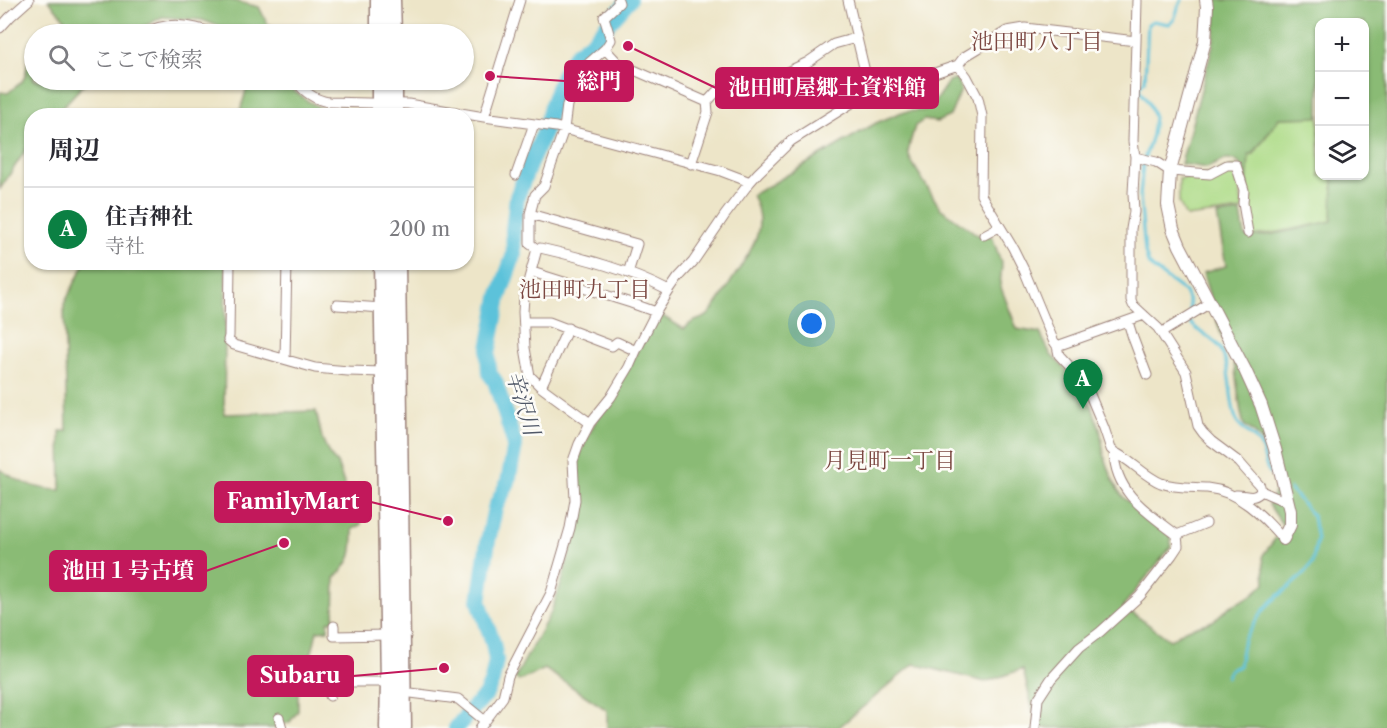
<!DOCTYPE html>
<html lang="ja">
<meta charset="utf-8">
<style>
:root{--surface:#fff;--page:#f7f7f7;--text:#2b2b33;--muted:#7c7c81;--line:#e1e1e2;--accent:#0b8043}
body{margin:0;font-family:"Libre Caslon Text","Noto Serif JP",serif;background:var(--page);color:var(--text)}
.controls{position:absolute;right:18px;top:18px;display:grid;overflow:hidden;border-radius:12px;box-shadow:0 2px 4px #0004}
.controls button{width:54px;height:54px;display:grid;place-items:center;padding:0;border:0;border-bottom:2px solid var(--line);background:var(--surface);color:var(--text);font:30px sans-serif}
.you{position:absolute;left:812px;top:324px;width:21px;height:21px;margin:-15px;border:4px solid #fff;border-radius:50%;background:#1a73e8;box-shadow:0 0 0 9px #1a73e833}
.badge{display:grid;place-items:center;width:39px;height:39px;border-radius:50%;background:var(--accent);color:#fff;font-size:20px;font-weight:700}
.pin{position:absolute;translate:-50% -50px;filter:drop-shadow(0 2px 3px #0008)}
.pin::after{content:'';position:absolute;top:32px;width:21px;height:18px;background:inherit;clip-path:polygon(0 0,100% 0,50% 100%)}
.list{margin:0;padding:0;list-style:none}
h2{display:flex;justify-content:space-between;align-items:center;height:78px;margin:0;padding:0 24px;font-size:26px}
h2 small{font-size:20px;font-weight:400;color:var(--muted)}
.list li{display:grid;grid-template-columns:39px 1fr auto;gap:18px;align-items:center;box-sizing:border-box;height:84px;padding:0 24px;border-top:2px solid var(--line)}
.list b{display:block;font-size:22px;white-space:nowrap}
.list p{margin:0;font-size:20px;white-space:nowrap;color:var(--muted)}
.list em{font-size:20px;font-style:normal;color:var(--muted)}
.icon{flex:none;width:33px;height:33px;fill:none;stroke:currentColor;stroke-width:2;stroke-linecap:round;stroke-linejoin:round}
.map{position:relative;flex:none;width:1387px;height:728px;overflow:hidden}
.search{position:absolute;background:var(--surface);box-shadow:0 2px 4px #0004;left:24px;top:24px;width:450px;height:66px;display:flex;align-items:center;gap:15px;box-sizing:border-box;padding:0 21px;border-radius:33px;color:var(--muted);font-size:22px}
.panel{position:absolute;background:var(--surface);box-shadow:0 2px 4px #0004;left:24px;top:108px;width:450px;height:162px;border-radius:24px}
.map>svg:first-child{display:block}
.green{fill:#aedb88;stroke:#7c7d5a;stroke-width:1.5}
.forest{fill:#8abb74;stroke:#6a6d50;stroke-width:1.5}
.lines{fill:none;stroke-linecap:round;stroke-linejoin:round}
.stream{stroke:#5cc2da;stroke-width:3}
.river{stroke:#5cc2da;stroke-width:16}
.minor-casing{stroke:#9c827a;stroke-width:11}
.tertiary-casing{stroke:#9c827a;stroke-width:14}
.trunk-casing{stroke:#9c827a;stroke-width:19}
.minor{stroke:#fff;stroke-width:9}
.tertiary{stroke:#fff;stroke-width:12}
.trunk{stroke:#fff;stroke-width:16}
.labels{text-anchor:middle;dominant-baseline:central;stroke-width:5;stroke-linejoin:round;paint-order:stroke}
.neighbourhood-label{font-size:22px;fill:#7b4741;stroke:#fdfcf7}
.water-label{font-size:22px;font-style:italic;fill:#505868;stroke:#fdfcf7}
.leader{fill:none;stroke:#c2185b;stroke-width:2}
.callout-dot{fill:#c2185b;stroke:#fdfcf7;stroke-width:2}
.callout{fill:#c2185b;stroke:#c2185b;stroke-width:2}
.callout-label{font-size:22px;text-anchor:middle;font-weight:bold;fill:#fff}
</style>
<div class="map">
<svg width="1387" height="728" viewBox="0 0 1387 728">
<rect width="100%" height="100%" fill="#fdfcf7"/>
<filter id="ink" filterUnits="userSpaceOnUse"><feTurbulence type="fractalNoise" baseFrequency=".0167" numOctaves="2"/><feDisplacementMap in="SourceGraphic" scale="12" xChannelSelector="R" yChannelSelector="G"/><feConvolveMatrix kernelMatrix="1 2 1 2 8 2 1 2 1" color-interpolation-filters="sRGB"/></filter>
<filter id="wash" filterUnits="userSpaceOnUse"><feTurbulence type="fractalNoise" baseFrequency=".008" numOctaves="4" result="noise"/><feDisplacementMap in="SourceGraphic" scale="24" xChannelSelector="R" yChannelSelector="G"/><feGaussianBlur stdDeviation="1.35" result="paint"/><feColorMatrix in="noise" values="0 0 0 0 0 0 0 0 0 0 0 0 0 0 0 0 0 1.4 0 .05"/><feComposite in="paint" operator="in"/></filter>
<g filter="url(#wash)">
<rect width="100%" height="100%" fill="#ede5c8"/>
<!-- green -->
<path class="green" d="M1319 117 1320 176H1333V221L1279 232 1252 236 1245 200 1249 154H1254L1279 118Z
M1236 165 1243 210 1186 217 1179 202V179L1210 174Z"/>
<!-- forest -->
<path class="forest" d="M48 0H230L259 7 268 25 290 33V34H240L202 20 162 17 130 34H55L65 25 64 18Z
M1215 0H1387V728H1037L1023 669 985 682 914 664 838 728H607V710L545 669 519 681 515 678 551 612 563 578 577 525 580 498 577 461 593 426 659 314 684 329C687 327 689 324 691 323 697 319 704 319 708 315 717 305 725 292 732 280 750 251 770 230 752 195L772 184 876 123 902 112 929 110 948 82 957 79 961 90 950 116 937 122 924 120 915 126 910 143 908 152 911 161 940 208 978 235 992 236 1002 265 1000 285 1017 329 1040 333 1051 355 1075 379 1091 405 1100 429 1104 454 1112 478 1118 490 1124 498 1171 537V547L1123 606 1170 640 1185 630 1213 621 1229 607 1251 596 1265 583 1263 555 1284 527 1269 505 1276 487 1273 471 1264 444 1254 432 1244 425 1241 413 1233 356 1221 335 1203 273 1226 266 1217 215 1241 212 1245 236C1268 238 1308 226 1332 221L1333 176H1364V22H1320L1319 117 1279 118 1253 154H1249L1247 188 1240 164 1234 160H1224L1207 168 1181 164 1213 45 1216 22Z
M34 53V80H88L55 115 32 116 31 142 0 189V92L8 93C12 89 19 85 23 80 29 71 23 65 34 53Z
M249 80H279L306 100 331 114 326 116 239 115Z
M85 263H226L224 414 316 411 322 438 329 454 337 463 350 501 356 505 360 513 361 525 353 529C353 553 353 560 335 578L334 620 328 622V630L317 631C313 646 313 661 298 669V711L290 722 274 728H0V469C19 483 38 490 61 490L60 431H67L64 304Z"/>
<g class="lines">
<!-- stream -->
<path class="stream" d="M1182 0 1179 5 1174 20 1169 24 1153 21 1148 24 1145 80 1139 87 1141 92 1149 104 1154 117 1152 135 1143 163 1140 196 1145 252 1148 263 1154 269 1185 292 1189 302 1190 310
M1189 321C1196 332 1213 336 1220 348 1231 368 1229 394 1235 416 1239 430 1255 434 1261 447 1267 460 1262 468 1277 479
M1227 677 1229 670 1239 666 1244 639 1260 615 1269 604 1303 575 1312 564 1317 540 1313 516 1290 489"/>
<!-- river -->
<path class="river" d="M456 728 472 709 485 696 492 681 496 660 493 643 479 601 488 541 495 508 508 482 515 445 495 381 489 373 488 354 499 297 514 254 513 230 517 197 530 163 544 133 551 107 563 75 576 54 594 40 629 0"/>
</g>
</g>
<g filter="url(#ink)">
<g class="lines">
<!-- minor casing -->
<g class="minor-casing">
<path id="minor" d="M848 0 870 93
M0 28 10 17 29 0
M142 34C167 21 190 24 216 34
M1136 41 1133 141 1135 157 1133 193 1134 212 1131 229V300L1133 305 1158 328 1186 372 1198 426 1203 433 1211 441 1239 462 1260 486 1261 491C1272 495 1275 499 1288 501
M605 49 611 40 604 17 619 3 618 0
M958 65 967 77 978 98 982 116 981 195 1013 248 1024 270 1053 340 1057 346 1059 355 1076 373 1088 390 1104 428 1111 449 1114 452C1115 493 1147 512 1177 535L1178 546 1172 555 1140 596 1100 632 1079 648 1051 679 1038 699 1035 728
M295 80C304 92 314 100 329 102L408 104 484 117 556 127 721 171 750 182
M484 117 520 0
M1135 157 1156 162 1170 171 1210 174 1227 165H1236L1244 190 1243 203 1248 233
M691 164 708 112 707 102
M516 175 534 124
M530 214 637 244 628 273
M984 235 999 227
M537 249 540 248C584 258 629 270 669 291
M230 262 229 336 228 340 234 345 315 368 348 371 384 372
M532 272 631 303 656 312
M337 305 383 308
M524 322H549L612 346 617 342 636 351
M1128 322 1133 338 1147 375
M568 328 541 387 530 376 525 348 523 312 524 297 537 249 530 244V214L535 195 544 186 564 129 567 105 579 77 589 63 605 49 618 63 707 102 716 92 721 89 740 86 787 72 808 62 834 44 856 38
M1161 333 1210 303
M1057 346 1144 315
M285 359 287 262
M541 387 590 423
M1114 452C1131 460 1144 476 1161 483 1175 488 1193 487 1207 488 1239 491 1263 516 1283 539
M1236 495C1245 494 1254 501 1261 491
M1177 535 1206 523
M334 626V636L388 635
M403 692 458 699 485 721
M330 696 332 682H389
M279 718 282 728
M480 728 503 697 508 676 551 593 570 528 575 500 573 461 579 444 590 423 611 397 629 367 636 351 656 312 669 291 678 278 693 262 725 215 750 182 758 173 791 141 863 96 888 86 926 76 958 65 964 57 1007 31 1025 28 1136 41 1137 0"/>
</g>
<!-- tertiary casing -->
<g class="tertiary-casing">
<path id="tertiary" d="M1206 0 1207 7 1205 41 1170 171 1168 205 1173 229 1180 246 1245 370 1261 405 1275 449 1290 511V525L1283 539"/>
</g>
<!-- trunk casing -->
<g class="trunk-casing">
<path id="trunk" d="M379 0V34
M392 0 393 34
M380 80V116
M394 80V116
M382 262 389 682 388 728
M397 262 403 728"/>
</g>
<!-- minor -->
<use href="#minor" class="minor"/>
<!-- tertiary -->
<use href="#tertiary" class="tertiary"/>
<!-- trunk -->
<use href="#trunk" class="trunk"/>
</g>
</g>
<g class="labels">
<!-- neighbourhood labels -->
<g class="neighbourhood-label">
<text x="1037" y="41">池田町八丁目</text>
<text x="585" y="289">池田町九丁目</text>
<text x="890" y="460">月見町一丁目</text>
</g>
<!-- water labels -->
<g class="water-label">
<text transform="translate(523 403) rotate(73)">辛沢川</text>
</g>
</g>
<!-- callouts -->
<path class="leader" d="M490 76L565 81M628 46L716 88M448 521L371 502M284 543L206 571M444 668L353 676"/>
<g class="callout-dot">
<circle cx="490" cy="76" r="6"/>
<circle cx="628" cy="46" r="6"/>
<circle cx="448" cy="521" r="6"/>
<circle cx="284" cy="543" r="6"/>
<circle cx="444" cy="668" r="6"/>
</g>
<g class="callout">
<rect x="565" y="61" width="68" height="40" rx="6"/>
<rect x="716" y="68" width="222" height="40" rx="6"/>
<rect x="215" y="482" width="156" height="40" rx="6"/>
<rect x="50" y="551" width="156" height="40" rx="6"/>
<rect x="248" y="656" width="105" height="40" rx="6"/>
</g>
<g class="callout-label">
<text x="599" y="89">総門</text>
<text x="827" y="95">池田町屋郷土資料館</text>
<text x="293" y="509">FamilyMart</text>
<text x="128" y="578">池田１号古墳</text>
<text x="300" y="683">Subaru</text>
</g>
</svg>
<div class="controls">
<button>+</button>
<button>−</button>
<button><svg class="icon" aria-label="layers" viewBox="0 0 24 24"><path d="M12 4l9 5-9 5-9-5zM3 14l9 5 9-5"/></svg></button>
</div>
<div class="you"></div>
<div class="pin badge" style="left:1083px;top:409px">A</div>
<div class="search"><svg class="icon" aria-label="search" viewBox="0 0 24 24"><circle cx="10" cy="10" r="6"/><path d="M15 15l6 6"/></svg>ここで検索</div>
<section class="panel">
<h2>周辺<small></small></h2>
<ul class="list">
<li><span class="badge">A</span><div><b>住吉神社</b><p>寺社</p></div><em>200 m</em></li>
</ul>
</section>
</div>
